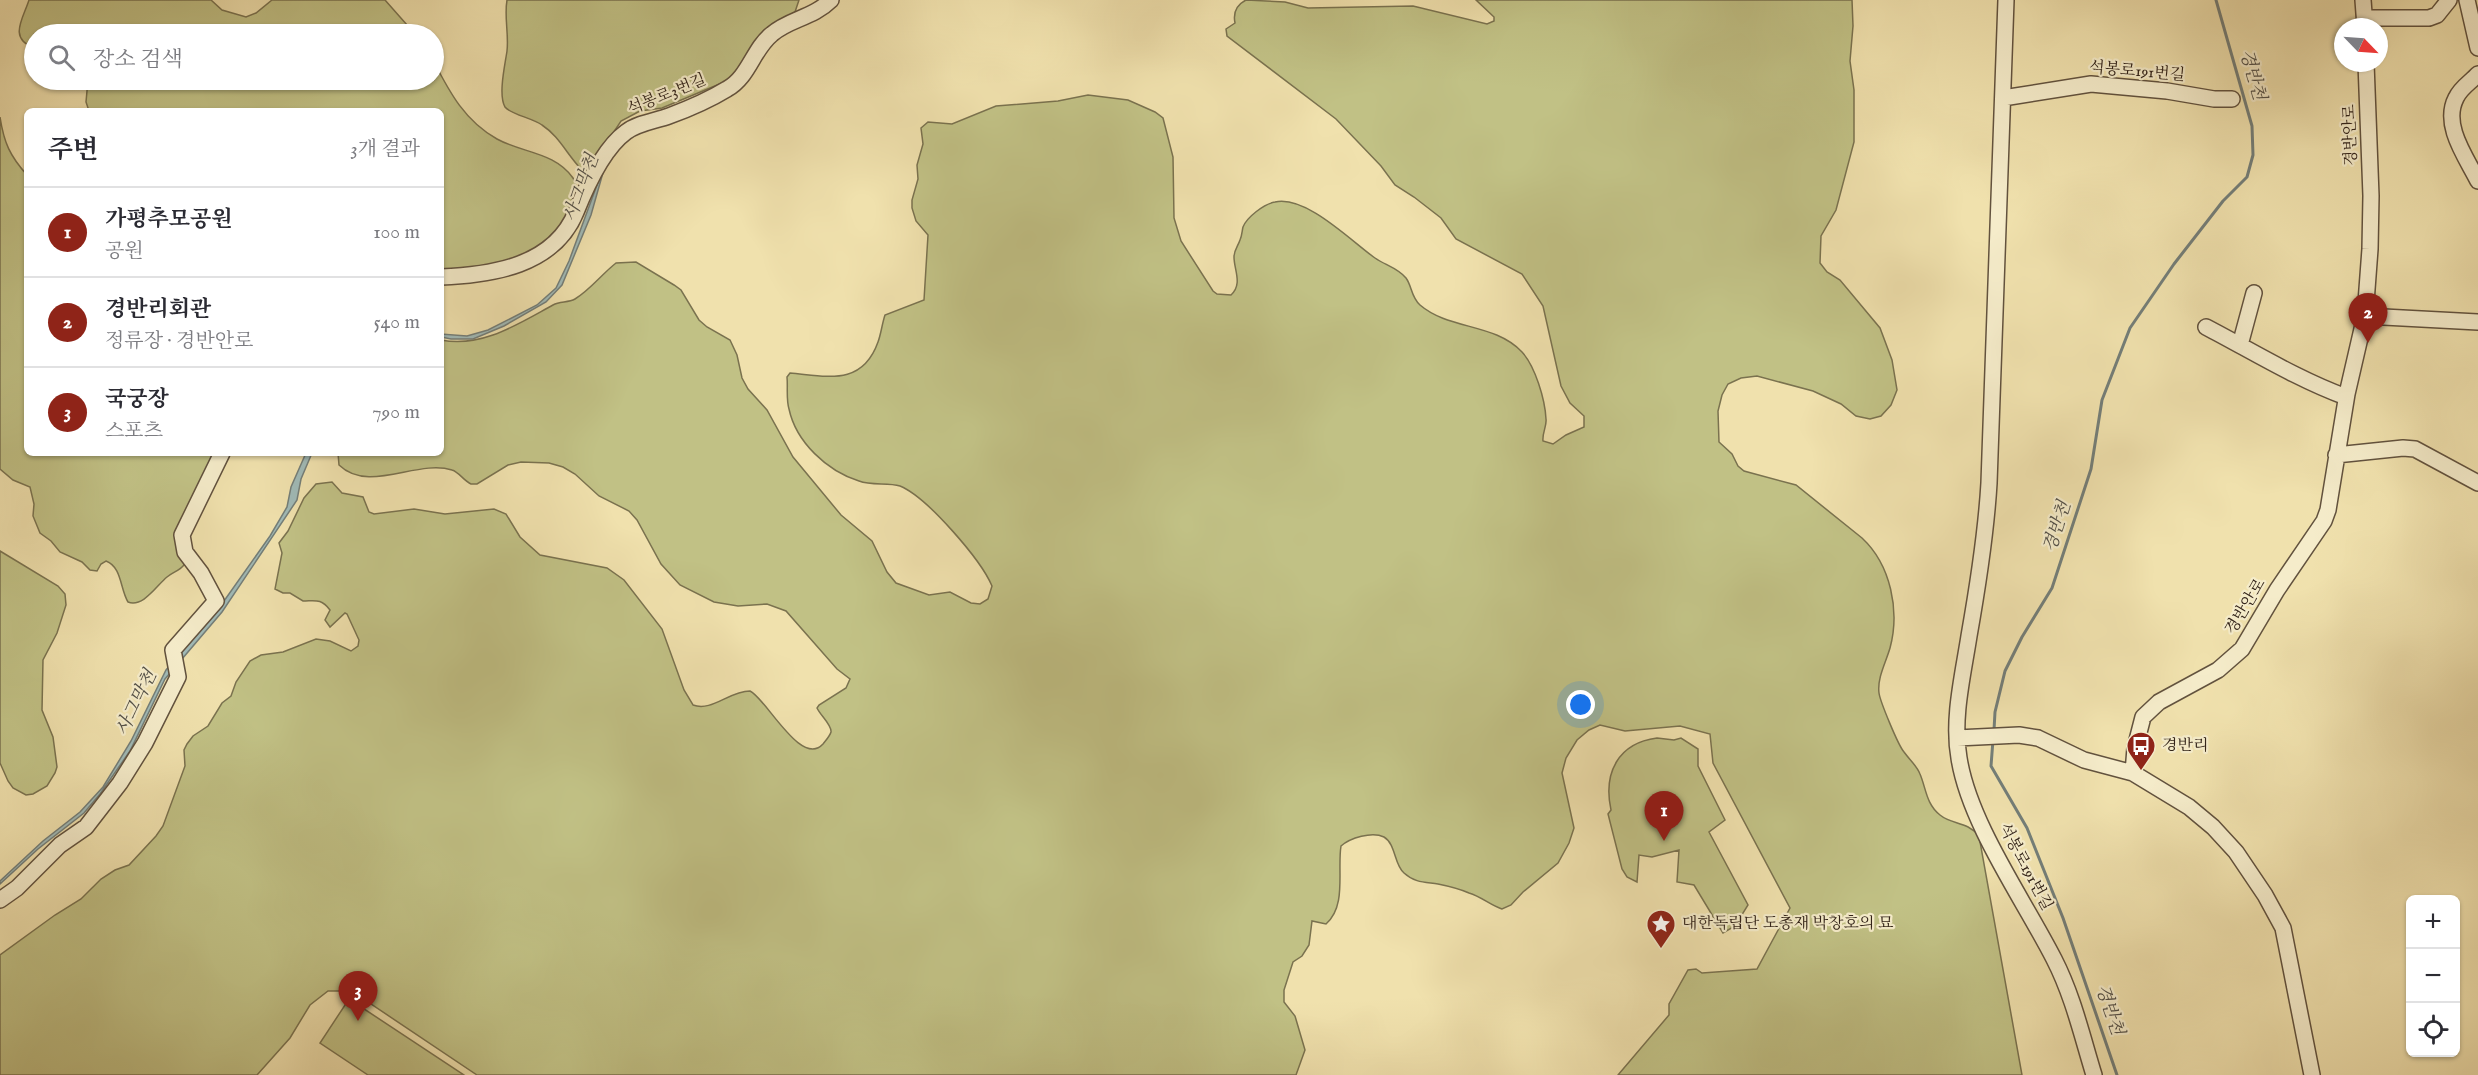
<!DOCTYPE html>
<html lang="ko">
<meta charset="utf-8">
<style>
:root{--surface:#fff;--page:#f2f2f3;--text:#2b2b33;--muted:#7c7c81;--line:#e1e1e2;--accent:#8f2418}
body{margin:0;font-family:"IM FELL English","Noto Serif KR",serif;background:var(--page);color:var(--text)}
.controls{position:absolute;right:18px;bottom:18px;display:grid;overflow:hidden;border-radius:9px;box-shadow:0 2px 4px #0004}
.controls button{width:54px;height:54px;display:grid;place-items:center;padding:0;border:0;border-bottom:2px solid var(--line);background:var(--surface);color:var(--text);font:30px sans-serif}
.compass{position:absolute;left:2334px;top:18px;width:54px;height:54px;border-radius:50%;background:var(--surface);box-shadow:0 2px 4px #0004;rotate:115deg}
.you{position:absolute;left:1581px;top:705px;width:21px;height:21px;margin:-15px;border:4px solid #fff;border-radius:50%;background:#1a73e8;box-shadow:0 0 0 9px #1a73e833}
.badge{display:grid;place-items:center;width:39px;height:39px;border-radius:50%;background:var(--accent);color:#fff;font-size:20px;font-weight:700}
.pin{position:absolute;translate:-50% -50px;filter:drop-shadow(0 2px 3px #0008)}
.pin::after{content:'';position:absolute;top:32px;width:21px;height:18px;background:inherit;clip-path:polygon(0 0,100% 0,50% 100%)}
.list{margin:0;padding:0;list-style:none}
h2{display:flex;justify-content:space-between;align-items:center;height:78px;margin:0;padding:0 24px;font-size:26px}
h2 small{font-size:20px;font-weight:400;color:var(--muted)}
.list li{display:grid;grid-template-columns:39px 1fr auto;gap:18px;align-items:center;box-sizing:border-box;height:90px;padding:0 24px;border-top:2px solid var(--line)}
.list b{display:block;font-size:22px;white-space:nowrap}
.list p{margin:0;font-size:20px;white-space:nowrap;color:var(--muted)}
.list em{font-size:20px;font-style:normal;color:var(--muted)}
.icon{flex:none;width:33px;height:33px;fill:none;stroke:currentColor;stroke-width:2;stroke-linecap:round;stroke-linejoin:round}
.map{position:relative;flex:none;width:2478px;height:1075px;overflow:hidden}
.search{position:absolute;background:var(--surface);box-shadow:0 2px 4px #0004;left:24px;top:24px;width:420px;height:66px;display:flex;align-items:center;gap:15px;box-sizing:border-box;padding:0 21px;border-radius:33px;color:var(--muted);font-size:22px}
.panel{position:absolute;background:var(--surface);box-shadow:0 2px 4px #0004;left:24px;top:108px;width:420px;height:348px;border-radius:9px}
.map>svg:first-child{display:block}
.green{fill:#c1c185;stroke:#7a724f;stroke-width:1.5}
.water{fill:#a0bab7;stroke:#747e78;stroke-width:1.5}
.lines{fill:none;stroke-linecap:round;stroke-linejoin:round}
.stream{stroke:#747e78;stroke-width:3}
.minor-casing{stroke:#62523e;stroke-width:18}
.minor{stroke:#f5ecca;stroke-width:15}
.labels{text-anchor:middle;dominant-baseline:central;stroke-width:4.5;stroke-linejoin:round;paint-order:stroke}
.street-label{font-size:16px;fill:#322319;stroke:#f5ecca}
.poi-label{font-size:16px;fill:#322319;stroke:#f5ecca;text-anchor:start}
.water-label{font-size:18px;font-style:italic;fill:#535048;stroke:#f5ecca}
</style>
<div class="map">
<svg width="2478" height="1075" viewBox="0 0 2478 1075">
<rect width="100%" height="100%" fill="#f0e1ad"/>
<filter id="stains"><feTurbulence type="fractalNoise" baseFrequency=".00333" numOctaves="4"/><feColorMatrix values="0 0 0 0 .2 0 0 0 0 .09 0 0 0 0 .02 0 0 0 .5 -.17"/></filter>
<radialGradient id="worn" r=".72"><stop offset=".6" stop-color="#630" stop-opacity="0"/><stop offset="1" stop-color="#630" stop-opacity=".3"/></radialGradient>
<!-- green -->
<path class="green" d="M29 0H211L222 10 246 17 256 13 272 0H385L415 34H34V48C8 38 23 19 29 0Z
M507 0H799L795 12 763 31 737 73 722 83 662 108 640 111 621 121 594 162 582 170C568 156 559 136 542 125 532 118 510 114 505 107 498 95 505 65 507 51 509 34 504 17 507 0Z
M1246 0 1285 2 1308 8 1413 6 1487 24 1494 21V17L1476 0H1852L1853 26 1850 61 1854 90V142L1836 210 1821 236 1820 263 1827 272 1840 280 1880 328 1892 360 1897 390 1891 405 1881 416 1870 419 1856 416 1841 404 1813 391 1757 376 1741 378 1728 384 1722 395 1718 411 1719 442 1732 454 1738 466 1744 471 1796 485 1862 538C1891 565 1900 611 1890 648 1886 662 1877 678 1879 693 1880 701 1898 745 1904 752 1909 759 1917 766 1920 774 1926 788 1926 804 1940 815 1952 825 1967 821 1979 836L2022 1075H1618L1669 1015V1004L1688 970 1696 969 1702 973 1757 969 1790 908 1713 763 1710 734 1680 726 1625 731 1600 725 1589 730 1577 740 1566 758 1562 773 1574 828 1569 843 1558 863 1523 892 1511 905 1502 909C1490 905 1482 897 1469 893 1460 889 1448 886 1438 884 1425 882 1415 883 1404 873 1394 865 1396 844 1384 837 1372 831 1350 838 1341 846 1337 870 1347 906 1326 924L1312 921 1309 945 1302 956 1293 962 1284 990V1002L1295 1016 1305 1050 1296 1075H477L359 996 344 991H328L310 1005 290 1038 257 1075H0V955L55 915 81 899 101 879 115 870 129 865 156 836 163 826 185 766 184 750 187 744 193 736 208 726 222 703 231 696 236 682 250 661 261 655 283 652 316 639 330 641 351 651 358 646 359 640 347 614 345 613 330 627 325 620 330 610C321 598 315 601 303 601L290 593H283L275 589 282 553 279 543 288 531 304 498 316 484 332 482 342 493 363 497 369 512 374 514 414 509 445 514 494 509 506 514 520 537 540 555 607 568 624 580 662 629 684 690 693 705C712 712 729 691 750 691 766 698 801 768 823 744 826 740 830 736 831 732 832 725 820 715 817 708L819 705 846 688 850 679 837 669 786 611 767 604 738 606 714 602 680 585 661 564 637 520 629 511 599 496 575 474 563 467 549 463 521 462 508 465 477 484H471C464 481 459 472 452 470 417 459 369 494 339 465L338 453H441V340C482 348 518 324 553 305 560 301 568 303 575 299 590 290 602 274 616 263L636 262 674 285 681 290 699 320 707 327 730 340 737 355 742 378 748 389 767 410 793 457 841 515 872 541 887 572 896 583 929 595 950 592 971 603 980 604 988 599 992 586C981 560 927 497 900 486 888 482 872 486 859 481 827 471 796 442 789 409 786 399 788 387 787 377L790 373C826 376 862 387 878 342 881 334 882 324 885 315L924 300 928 235 916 221 912 208V200L918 179 917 165 923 144 921 128 928 122 952 124 996 106 1058 101 1088 95 1128 100 1155 112 1163 118 1173 157 1174 218 1181 241 1213 291 1217 294 1231 295C1243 284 1234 270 1234 257 1234 250 1238 246 1240 240 1242 236 1242 231 1243 227 1247 217 1264 204 1275 202 1306 195 1351 241 1375 258 1385 265 1398 268 1406 278 1412 286 1411 297 1420 305 1449 330 1495 323 1522 352 1535 366 1545 399 1546 419 1547 426 1542 433 1543 441L1553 444 1566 435 1584 427V416L1570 403 1561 386 1543 306 1522 274 1456 239 1441 218 1414 197 1395 185 1381 166 1336 119 1227 36 1226 29 1235 23C1233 13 1236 5 1246 0Z
M434 62C450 93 465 121 497 139 522 153 555 152 573 178 584 196 561 236 546 246 537 253 511 265 501 267 482 271 460 269 441 270V111H89L86 102 88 80H434Z
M0 117C4 143 10 156 27 175V453H217L190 508 184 565C179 571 173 572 167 577 157 585 143 608 128 602 120 589 122 567 106 561L101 564 97 571 90 570 82 562 60 552 51 541 40 533 33 516 34 504 30 487 13 480 0 469Z
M0 551 58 586 65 594 66 605 57 633 43 660 42 710 53 737 57 767 55 773 47 786 33 794 26 795 13 788 8 781 0 763Z
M1657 738 1674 740 1681 738 1698 749V766L1725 820 1709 832 1748 905 1735 926 1723 933 1694 885 1677 882 1679 850 1652 857 1639 855 1637 882 1627 877 1622 869 1608 814 1611 810C1603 773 1618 743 1657 738Z
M349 999 464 1075H368L320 1043Z"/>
<!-- water -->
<path class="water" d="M608 155 591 215 562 285 546 302 504 326 473 339H451L441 337V334L467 336 488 330 537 305 556 288 569 261Z
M306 453H312L301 479 297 500 222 612 165 679 130 751 100 794 84 813 38 849 0 884V881L43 841 80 812 103 787 131 741 166 670 224 601 270 536 287 507 291 487Z"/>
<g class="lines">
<!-- stream -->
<path class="stream" d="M1994 730 1995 712 2005 671 2022 637 2052 588 2091 469 2102 400 2130 328 2174 264 2223 201 2247 177 2253 155 2252 126 2216 0
M1993 740 1991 766 2027 828 2063 918 2117 1075"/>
<!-- minor casing -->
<g class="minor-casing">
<path id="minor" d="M2006 0 1989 483C1986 535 1978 585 1969 636 1963 675 1952 719 1959 758 1969 823 2024 900 2054 959 2073 996 2082 1036 2094 1075
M2363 0 2365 27
M2467 0 2478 48
M2365 18H2429L2437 15 2449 0
M2478 74C2471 82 2461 87 2456 98 2442 125 2466 157 2478 181
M2003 98 2091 84 2167 91 2214 99H2232
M441 277C492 275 554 266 576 212 586 187 604 148 626 132 638 123 655 121 669 116 688 109 709 100 727 89 749 77 753 49 772 34 789 19 813 18 831 0
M2365 316 2478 322
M2206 327C2252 351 2297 379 2346 397
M2240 345 2254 293
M2336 455 2403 448 2415 449 2478 483
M1957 738 2019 735 2038 738 2084 760 2133 773 2189 807 2213 827 2236 852 2265 895 2283 928 2312 1075
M2133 773 2135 748 2143 717 2159 702 2218 670 2242 649 2277 590 2324 521 2328 510 2347 394 2365 316 2370 249 2371 196 2366 63
M0 900 17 888 60 845 86 827 120 783 145 743 178 677 173 650 216 601 201 573 185 552 182 535 222 453"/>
</g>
<!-- minor -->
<use href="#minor" class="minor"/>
</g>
<!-- icons -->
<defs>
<g id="bus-pin" transform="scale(1.5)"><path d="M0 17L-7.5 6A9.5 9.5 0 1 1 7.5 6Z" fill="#8f2418" stroke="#f5ecca"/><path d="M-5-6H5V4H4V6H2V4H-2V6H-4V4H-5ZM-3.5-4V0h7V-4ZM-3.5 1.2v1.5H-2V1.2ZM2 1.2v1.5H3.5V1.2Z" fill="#fff"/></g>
<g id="sight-pin" transform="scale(1.5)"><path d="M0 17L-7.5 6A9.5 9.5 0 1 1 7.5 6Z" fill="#8f2418" stroke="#f5ecca"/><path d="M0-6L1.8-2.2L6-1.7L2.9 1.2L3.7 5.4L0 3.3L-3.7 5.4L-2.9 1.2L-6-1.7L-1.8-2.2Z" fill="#fff"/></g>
</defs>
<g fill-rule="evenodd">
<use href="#bus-pin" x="2141" y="746"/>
<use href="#sight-pin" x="1661" y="924"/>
</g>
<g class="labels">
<!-- street labels -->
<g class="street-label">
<text transform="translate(2137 72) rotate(5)">석봉로191번길</text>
<text transform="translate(667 95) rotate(-22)">석봉로3번길</text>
<text transform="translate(2351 135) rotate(-92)">경반안로</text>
<text transform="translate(2246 607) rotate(-59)">경반안로</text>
<text transform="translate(2025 867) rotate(62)">석봉로191번길</text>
</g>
<!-- poi labels -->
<g class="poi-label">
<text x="2162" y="746">경반리</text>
<text x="1682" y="924">대한독립단 도총재 박창호의 묘</text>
</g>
<!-- water labels -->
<g class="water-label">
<text transform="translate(2252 75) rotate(74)">경반천</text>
<text transform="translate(582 188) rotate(-70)">사그막천</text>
<text transform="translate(2058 527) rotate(-72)">경반천</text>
<text transform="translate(137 703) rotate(-64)">사그막천</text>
<text transform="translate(2109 1010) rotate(71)">경반천</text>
</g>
</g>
<rect width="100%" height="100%" filter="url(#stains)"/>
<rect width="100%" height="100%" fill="url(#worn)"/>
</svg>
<div class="controls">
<button>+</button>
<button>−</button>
<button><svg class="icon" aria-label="locate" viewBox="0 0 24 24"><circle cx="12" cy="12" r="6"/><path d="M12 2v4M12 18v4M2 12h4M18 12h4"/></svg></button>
</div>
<svg class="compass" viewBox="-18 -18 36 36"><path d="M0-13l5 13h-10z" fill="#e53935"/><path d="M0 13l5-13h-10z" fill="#7c7c81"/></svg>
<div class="you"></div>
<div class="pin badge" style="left:1664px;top:841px">1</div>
<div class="pin badge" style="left:2368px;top:343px">2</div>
<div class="pin badge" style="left:358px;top:1021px">3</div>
<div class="search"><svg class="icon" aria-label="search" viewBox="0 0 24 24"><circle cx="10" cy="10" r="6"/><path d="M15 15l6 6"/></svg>장소 검색</div>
<section class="panel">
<h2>주변<small>3개 결과</small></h2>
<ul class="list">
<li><span class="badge">1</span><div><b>가평추모공원</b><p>공원</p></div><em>100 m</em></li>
<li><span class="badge">2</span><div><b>경반리회관</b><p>정류장 · 경반안로</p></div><em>540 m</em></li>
<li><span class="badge">3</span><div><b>국궁장</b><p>스포츠</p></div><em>790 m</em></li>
</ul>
</section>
</div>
